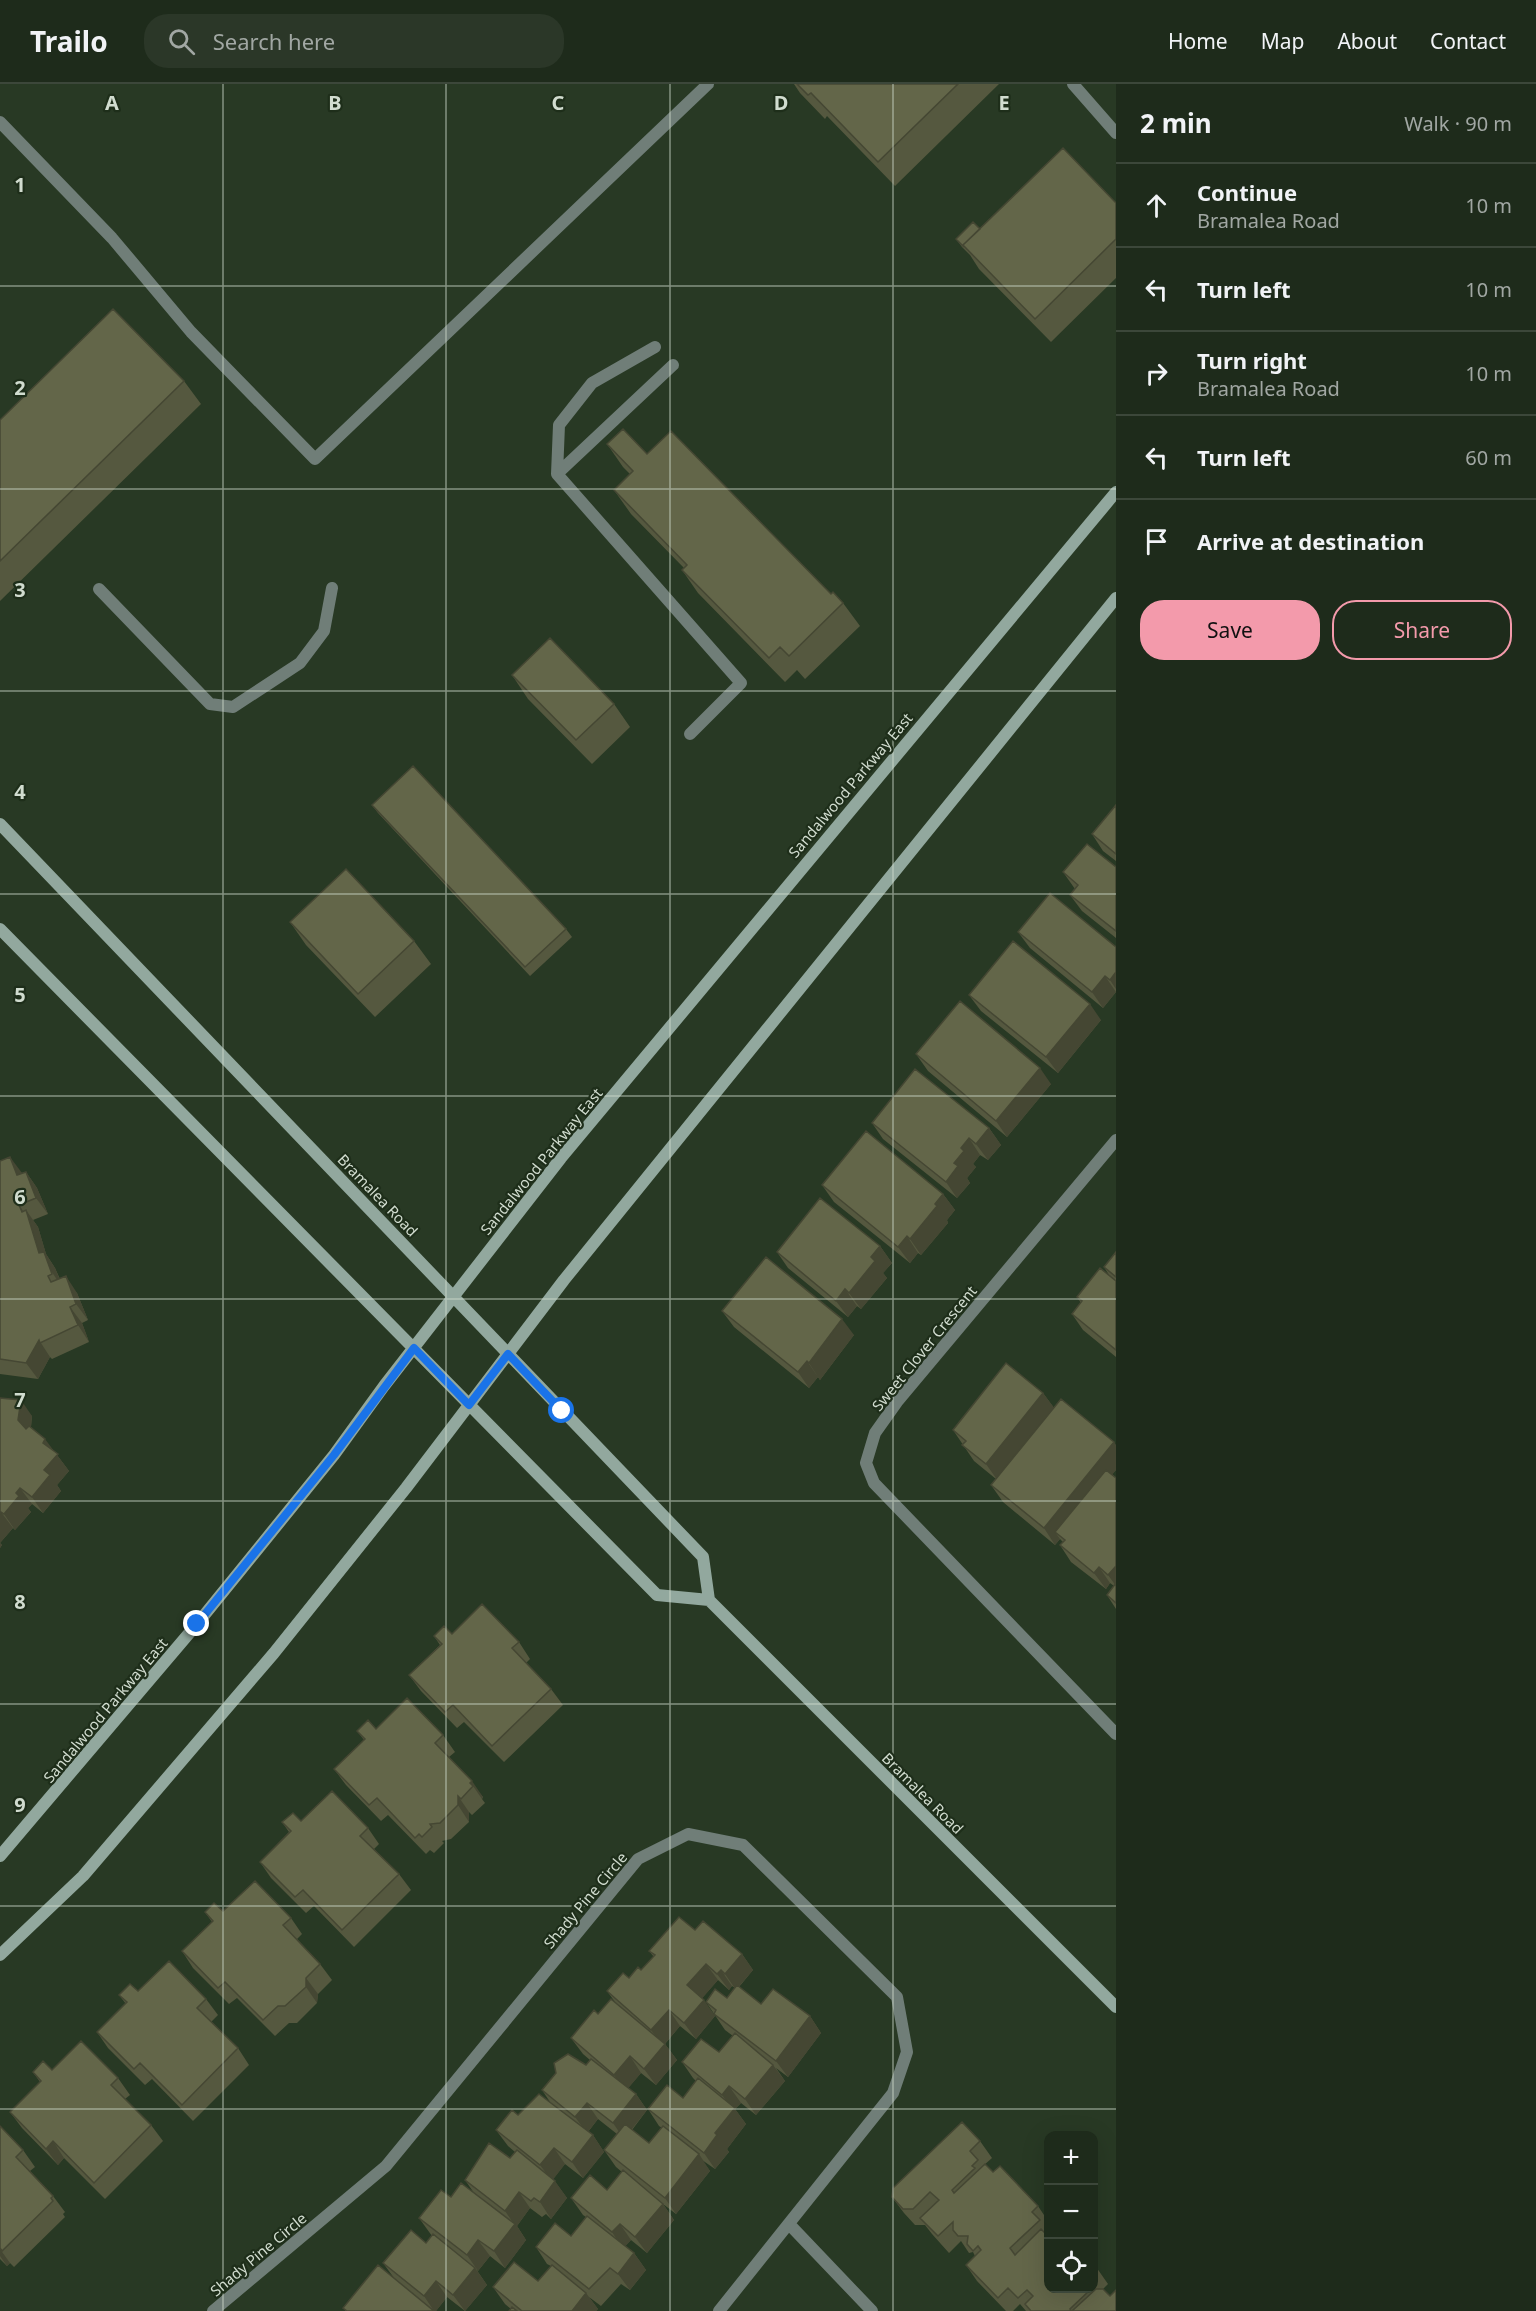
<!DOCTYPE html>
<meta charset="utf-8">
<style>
:root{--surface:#1e2b1b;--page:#2b3728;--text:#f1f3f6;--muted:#a1a7a3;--line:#3c473a;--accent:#f39aab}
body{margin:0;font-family:"Noto Sans",sans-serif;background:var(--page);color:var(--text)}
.controls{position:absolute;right:18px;bottom:18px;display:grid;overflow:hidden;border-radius:12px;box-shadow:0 6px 24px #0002}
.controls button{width:54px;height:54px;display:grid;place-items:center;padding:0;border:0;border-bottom:2px solid var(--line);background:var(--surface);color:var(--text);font:30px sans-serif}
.stop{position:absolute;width:18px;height:18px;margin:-14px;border:4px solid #1a73e8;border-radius:50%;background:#fff}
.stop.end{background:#1a73e8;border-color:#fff;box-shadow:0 2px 6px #0008}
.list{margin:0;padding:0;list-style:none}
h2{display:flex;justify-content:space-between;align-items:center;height:78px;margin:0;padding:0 24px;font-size:26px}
h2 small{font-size:20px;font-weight:400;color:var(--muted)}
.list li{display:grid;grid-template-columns:39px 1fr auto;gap:18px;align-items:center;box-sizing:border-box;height:84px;padding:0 24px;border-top:2px solid var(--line)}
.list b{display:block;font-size:22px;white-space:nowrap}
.list p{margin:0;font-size:20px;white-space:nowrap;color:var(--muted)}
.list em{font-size:20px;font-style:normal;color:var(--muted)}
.actions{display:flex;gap:12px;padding:18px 24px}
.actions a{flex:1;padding:14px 0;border:2px solid var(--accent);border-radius:24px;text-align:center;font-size:21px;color:var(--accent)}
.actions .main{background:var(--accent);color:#111}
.icon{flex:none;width:33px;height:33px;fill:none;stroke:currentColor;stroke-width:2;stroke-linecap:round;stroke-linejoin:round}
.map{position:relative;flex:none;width:1116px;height:2227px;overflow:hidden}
header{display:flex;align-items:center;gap:36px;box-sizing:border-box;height:84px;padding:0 30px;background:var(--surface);border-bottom:2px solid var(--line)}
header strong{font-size:28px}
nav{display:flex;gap:33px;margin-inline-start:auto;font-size:21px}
.search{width:420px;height:54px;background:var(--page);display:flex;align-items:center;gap:15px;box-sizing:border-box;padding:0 21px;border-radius:24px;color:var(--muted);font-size:22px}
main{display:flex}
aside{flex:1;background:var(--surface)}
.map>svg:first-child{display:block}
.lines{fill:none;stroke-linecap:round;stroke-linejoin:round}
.service{stroke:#707e78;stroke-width:12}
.minor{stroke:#707e78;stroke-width:12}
.secondary{stroke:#92a89e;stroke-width:12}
.wall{fill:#55583f;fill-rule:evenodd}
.shaded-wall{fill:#454733}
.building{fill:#636649;stroke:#454733;stroke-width:1.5}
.route{stroke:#1a73e8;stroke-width:8}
.grid{fill:none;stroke:#d1dccf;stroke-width:1.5;stroke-opacity:0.55}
.labels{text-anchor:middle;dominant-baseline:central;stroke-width:4.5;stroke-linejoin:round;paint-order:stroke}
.street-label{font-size:15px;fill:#d1dccf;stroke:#1e2e1a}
.grid-label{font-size:20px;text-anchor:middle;font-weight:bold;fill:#d1dccf;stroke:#1e2e1a;stroke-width:4.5;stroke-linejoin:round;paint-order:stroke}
</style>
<header>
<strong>Trailo</strong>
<div class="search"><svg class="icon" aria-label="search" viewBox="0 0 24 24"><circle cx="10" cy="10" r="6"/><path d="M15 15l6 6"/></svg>Search here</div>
<nav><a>Home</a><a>Map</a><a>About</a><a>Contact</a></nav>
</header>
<main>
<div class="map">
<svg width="1116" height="2227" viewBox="0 0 1116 2227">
<rect width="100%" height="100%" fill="#283924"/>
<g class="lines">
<!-- service -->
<path class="service" d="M1073 0 1116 49
M0 38 112 154 191 248 315 375 708 0
M655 263 592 299 559 341 557 390 741 599 690 650
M557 390 673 281
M99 505 210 620 233 623 300 579 324 547 332 504"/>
<!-- minor -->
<path class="minor" d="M1116 1056 897 1318 875 1349 866 1379 874 1399 1116 1650
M789 2140 872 2227
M213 2227 386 2082 638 1775 688 1750 743 1761 897 1913 907 1968 893 2009 719 2227"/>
<!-- secondary -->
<path class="secondary" d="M0 740 703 1473 709 1516 1116 1923
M0 845 657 1511 709 1516
M0 1772 197 1540 334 1371 384 1302 561 1074 1116 408
M0 1871 83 1792 274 1569 406 1404 564 1196 1116 514"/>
</g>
<!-- wall -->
<path class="wall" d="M794 0H999L895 102 827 32 825 35 800 9Z
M1116 119V194L1051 258 979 185 970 171 962 163 956 155 980 145Z
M184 297 201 320 0 517V336Z
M607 360 647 370 843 519 860 542 805 595 797 586 785 598 698 509 682 486 684 484 631 430 614 406 630 390 623 383Z
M512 591 614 620 630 643 592 680 528 615Z
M372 721 566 845 572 853 530 892 378 729Z
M1116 721V777L1103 767 1092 750Z
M1116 783V854L1082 827 1070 811 1075 805 1063 788Z
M290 838 414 857 431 880 375 933 306 861Z
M1018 848 1116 863V908L1103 924 1030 864Z
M969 911 1101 936 1058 989 981 927Z
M916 970 1051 1000 1007 1053 928 987Z
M872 1039 989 1044 1001 1061 988 1076 980 1071 973 1080 976 1083 967 1094 970 1099 957 1114 883 1055Z
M0 1077 22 1089 26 1088 37 1104 48 1130 33 1136 38 1143 46 1170 55 1184 60 1195 77 1209 88 1236 82 1239 89 1258 52 1275 50 1273 38 1295 0 1290Z
M822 1101 943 1110 955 1126 947 1136 948 1139 921 1171 918 1169 910 1179 834 1118Z
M880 1162 892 1179 883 1189 887 1194 861 1225 857 1222 848 1233 788 1184 777 1168Z
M1116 1168V1273L1083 1246 1072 1230 1081 1219 1077 1213 1109 1191 1104 1183Z
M722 1227 854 1251 820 1296 818 1293 809 1304 734 1243Z
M1043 1309 1054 1324 1116 1386 1112 1390 1116 1394V1525L1107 1511 1114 1502 1110 1499 1106 1505 1071 1478 1060 1461 1063 1458 1060 1455 1055 1461 1003 1418 991 1401 996 1395 974 1377 953 1346Z
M0 1314 32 1332 31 1343 54 1367 69 1387 57 1401 61 1407 43 1429 32 1420 28 1424 31 1428 15 1446 13 1444 0 1459 2 1461 0 1464Z
M452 1550 519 1558 530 1575 526 1579 551 1605 563 1621 504 1678 464 1638 457 1644 421 1607 409 1591 440 1561 434 1552Z
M376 1645 443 1651 455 1668 449 1673 483 1713 482 1715 485 1719 472 1731 469 1728V1738L451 1755 442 1757 444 1759 434 1769 430 1766 426 1770 388 1731 381 1737 346 1701 334 1685 364 1656 357 1647Z
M301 1737 368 1744 379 1760 374 1765 399 1790 411 1806 354 1863 314 1822 306 1829 271 1794 260 1778 289 1748 282 1738Z
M223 1827 291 1834 302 1850 297 1855 320 1880 332 1896 318 1910 317 1919 297 1939H289L275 1952 237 1914 229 1920 193 1884 182 1867 212 1838 205 1828Z
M695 1846 742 1870 753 1886 739 1903 761 1920 810 1932 821 1949 788 1993 776 1984 785 1997 756 2031 741 2019 735 2025 746 2040 727 2065 729 2068 715 2085 702 2076 710 2087 676 2130 663 2120 674 2136 647 2169 631 2156 625 2162 634 2169 646 2186 630 2206 621 2200 601 2222 589 2213 598 2225 596 2227H509L511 2225 505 2220 493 2203 538 2197 551 2182 547 2180 536 2163 571 2152 586 2133 583 2131 571 2114 607 2106 622 2088 616 2083 604 2066 617 2050 598 2035 588 2048 593 2051 604 2068 583 2094 565 2080 553 2095 567 2114 551 2135 546 2130 542 2133 530 2124 517 2142 526 2156 505 2184 490 2172 478 2187 476 2185 487 2201 465 2227 447 2213 436 2227H346L343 2224 394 2194 383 2179 426 2159 432 2152 419 2134 451 2113 474 2109 465 2096 510 2074 515 2068 508 2062 496 2046 518 2031 550 2018 542 2006 586 1981 590 1976 583 1970 571 1954 598 1930 615 1918 607 1907 641 1886 654 1873 649 1867ZM718 1896 729 1906 732 1902 735 1904 727 1914 706 1918 725 1946 733 1952 719 1968 682 1978 693 1994 696 1997 683 2014 648 2025 659 2042 662 2044 649 2059 632 2046 647 2026 636 2010 628 2004 641 1989 656 2001 677 1976 665 1960 680 1942 696 1955 715 1932 702 1914Z
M138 1907 206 1915 218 1931 211 1938 238 1964 249 1981 193 2037 152 1995 145 2001 108 1964 97 1948 126 1920 119 1911Z
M52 1986 118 1994 130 2011 125 2015 151 2041 163 2057 105 2115 64 2074 58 2081 22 2044 10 2028 40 1998 33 1988Z
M0 2042 23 2066 35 2083 30 2087 53 2112 65 2128 63 2130 65 2133 14 2183 10 2179 7 2182 0 2175Z
M980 2057 992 2074 983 2082 993 2088 1038 2122 1048 2137V2139L1045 2143 1048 2149V2205H1094V2180L1108 2200 1103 2205 1116 2227H1026L1020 2220 1013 2227H1006L977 2197 966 2181 975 2172 973 2168 969 2169 961 2157 949 2169 932 2150 925 2141H915L904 2129 892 2113Z"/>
<!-- shaded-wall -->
<path class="shaded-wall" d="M1116 888V905L1110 896Z
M1105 892 1116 908 1103 924 1092 908Z
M1090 920 1101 936 1058 989 1046 973Z
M1040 984 1051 1000 1007 1053 996 1037Z
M989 1044 1001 1061 988 1076 976 1060Z
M969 1054 980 1071 973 1080 976 1083 967 1094 970 1099 957 1114 946 1098 961 1064Z
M10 1073 22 1089 17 1091Z
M26 1088 37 1104 48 1130 36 1114Z
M943 1110 955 1126 947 1136 948 1139 921 1171 910 1155Z
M19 1121 29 1136 26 1126 38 1143 46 1170 55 1184 64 1206 39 1169Z
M907 1152 918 1169 910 1179 898 1163Z
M880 1162 892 1179 883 1189 887 1194 861 1225 849 1209 871 1173Z
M66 1192 77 1209 88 1236 76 1220Z
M845 1205 857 1222 848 1233 836 1217Z
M70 1223 82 1239 89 1258 78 1241Z
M842 1235 854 1251 820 1296 809 1279Z
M39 1256 50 1273 38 1295 26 1279Z
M807 1277 818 1293 809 1304 798 1288Z
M1043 1309 1055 1325 998 1397 986 1380Z
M21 1316 32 1332 30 1353 18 1336Z
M45 1355 69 1387 57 1401 61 1407 43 1429 32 1413 44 1386 43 1359Z
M1114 1358 1116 1361V1386L1062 1453 1055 1448 1060 1455 1055 1461 1044 1444Z
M20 1404 32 1420 28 1424 31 1428 15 1446 4 1430 16 1409Z
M1 1428 13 1444 0 1459 2 1461 0 1464V1430Z
M1116 1482V1502L1108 1491Z
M1099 1483 1110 1499 1106 1505 1094 1489Z
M472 1697 483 1713 482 1715 473 1702 470 1699Z
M458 1712 469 1728V1738L458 1721Z
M742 1870 753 1886 736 1906 725 1890Z
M706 1880 718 1896 699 1918 687 1901Z
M721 1886 732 1902 729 1906 717 1890Z
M306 1894 318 1910 317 1919 306 1903Z
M704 1916 715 1932 696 1955 684 1939Z
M669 1926 680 1942 663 1962 651 1946Z
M810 1932 821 1949 788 1993 776 1977Z
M665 1960 677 1976 656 2001 644 1985Z
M630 1972 641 1989 626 2007 614 1991Z
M773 1981 785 1997 756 2031 745 2015Z
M729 2002 741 2019 735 2025 746 2040 727 2065 729 2068 715 2085 704 2069 715 2049 733 2026 722 2011Z
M636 2010 647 2026 624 2055 613 2039Z
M587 2019 598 2035 587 2049 575 2033Z
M593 2051 604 2068 583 2094 572 2078Z
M53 2057 64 2074 58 2081 46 2065Z
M554 2064 565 2080 552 2097 540 2081Z
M699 2070 710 2087 676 2130 665 2114Z
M555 2097 567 2114 551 2135 540 2118Z
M519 2108 530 2124 517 2142 526 2156 505 2184 494 2167 514 2140 505 2127Z
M663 2120 674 2136 647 2169 635 2153Z
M620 2140 631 2156 623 2165 612 2148Z
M478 2156 490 2172 478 2187 467 2171Z
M0 2165 10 2179 7 2182 0 2172Z
M634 2169 646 2186 630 2206 618 2190Z
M475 2184 487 2201 465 2227 453 2211Z
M436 2197 447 2213 436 2227H434L424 2212Z
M586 2209 598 2225 596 2227H572Z"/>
<!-- building -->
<path class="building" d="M797 0H958L878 78 811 9 808 11Z
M1063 64 1116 119V155L1035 235 963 161Z
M973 138 980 145 963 161 964 163 956 155Z
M113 225 184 297 0 477V336Z
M623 345 647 370 671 347 831 510 833 508 843 519 789 572 780 563 769 574 682 486 687 481 614 406 633 387 607 360Z
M550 554 614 620 576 656 512 591Z
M413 682 566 845 525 883 372 721Z
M1116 721V770L1092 750Z
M1087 760 1116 783V847L1070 811 1078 801 1063 788Z
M346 785 414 857 358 910 290 838Z
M1050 809 1116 863V888L1110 896 1105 892 1092 908 1018 848Z
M1013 857 1090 920 1046 973 969 911Z
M960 917 1040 984 996 1037 916 970Z
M915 985 989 1044 976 1060 969 1054 961 1064 964 1067 954 1079 958 1082 946 1098 872 1039Z
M866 1047 943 1110 935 1120 937 1122 910 1155 907 1152 898 1163 822 1101Z
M10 1073 17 1091 26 1088 36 1114 19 1121 22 1128 26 1126 39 1169 44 1168 52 1190 48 1192 51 1198 66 1192 76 1220 70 1223 78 1241 40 1259 39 1256 26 1279 0 1275V1077Z
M820 1114 880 1162 871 1173 875 1177 849 1209 845 1205 836 1217 777 1168Z
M1116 1168V1193L1104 1183Z
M766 1173 842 1235 809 1279 807 1277 798 1288 722 1227Z
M1100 1184 1116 1197V1266L1072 1230 1082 1217 1077 1213Z
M1006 1279 1043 1309 986 1380 962 1361 966 1357 953 1346Z
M0 1314 21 1316 18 1336 26 1345 29 1342 45 1355 43 1359 58 1370 44 1386 50 1391 32 1413 20 1404 16 1409 19 1412 4 1430 1 1428 0 1430Z
M1061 1315 1114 1358 1044 1444 991 1401Z
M1106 1386 1116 1394V1482L1108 1491 1099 1483 1094 1489 1060 1461 1065 1456 1055 1448Z
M1116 1499V1519L1107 1511Z
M482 1520 519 1558 512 1564 551 1605 492 1662 453 1621 445 1628 409 1591 442 1560 434 1552 444 1542 452 1550Z
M407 1614 443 1651 435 1659 472 1697 470 1699 473 1702 461 1715 458 1712V1721L440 1739 430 1740 432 1743 422 1753 419 1750 415 1754 377 1714 369 1721 334 1685 365 1655 357 1647 368 1636 376 1645Z
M332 1707 368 1744 360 1752 399 1790 342 1846 303 1806 295 1813 260 1778 291 1747 282 1738 293 1729 301 1737Z
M255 1797 291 1834 283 1841 320 1880 306 1894V1903L285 1922H278L263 1936 225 1898 218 1904 182 1867 213 1837 205 1828 214 1819 223 1827Z
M679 1833 695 1846 703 1837 742 1870 725 1890 721 1886 717 1890 706 1880 687 1901 704 1916 684 1939 669 1926 651 1946 607 1907 623 1889 629 1894 638 1883 641 1886 655 1871 649 1867Z
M169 1877 206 1915 197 1924 238 1964 182 2021 140 1979 134 1985 97 1948 127 1918 119 1911 130 1900 138 1907Z
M737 1901 761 1920 773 1905 810 1932 776 1977 714 1930 716 1926 706 1918 715 1905 727 1914Z
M611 1915 665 1960 644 1985 630 1972 614 1991 571 1954 594 1926 598 1930Z
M735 1949 773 1981 745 2015 729 2002 722 2011 682 1978 701 1955 719 1968Z
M81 1957 118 1994 111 2001 151 2041 94 2099 53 2057 46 2065 10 2028 41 1997 33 1988 43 1977 52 1986Z
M568 1970 586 1981 591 1975 636 2010 613 2039 587 2019 575 2033 542 2006 556 1989 554 1979Z
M698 1994 735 2024 715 2049 717 2051 704 2069 648 2025 667 2001 683 2014Z
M539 2010 593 2051 572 2078 554 2064 540 2081 496 2046 512 2026 518 2031Z
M962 2038 980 2057 970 2067 978 2076 972 2082 975 2084 952 2106 954 2109 985 2080 993 2088 1000 2082 1038 2122 1032 2128 1040 2136 1010 2164 1015 2171 1041 2145 1048 2152V2205H1091L1070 2225 1071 2227H1031L1025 2220 1033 2212 1027 2206 1018 2214 1008 2204 998 2214 966 2181 981 2166 978 2162 973 2167 967 2160 968 2152H958L953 2146V2138L938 2152 920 2134 939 2116 930 2108 913 2125H903L892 2113 893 2104Z
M625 2040 649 2059 663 2042 699 2070 665 2114 604 2066Z
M0 2042 23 2066 16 2073 53 2112 51 2114 53 2117 2 2167 0 2164Z
M489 2059 510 2074 517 2066 555 2097 540 2118 534 2114 531 2117 519 2108 505 2127 465 2096Z
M623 2086 663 2120 635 2153 620 2140 612 2148 571 2114 590 2091 607 2106Z
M461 2099 515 2140 494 2167 478 2156 467 2171 419 2134 441 2106 451 2113Z
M587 2132 634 2169 618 2190 610 2184 589 2205 536 2163 555 2139 571 2152Z
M411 2146 426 2159 433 2150 475 2184 453 2211 436 2197 424 2212 383 2179Z
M514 2178 538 2197 552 2181 586 2209 572 2227H522L493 2203Z
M378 2181 434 2227H347L343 2224Z
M1096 2205H1103L1110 2212 1116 2206V2227H1072Z
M512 2223 517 2227H509Z"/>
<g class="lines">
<!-- route -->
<path class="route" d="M197 1540 334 1371 414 1264 469 1321 508 1270 562 1327"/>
</g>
<!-- grid -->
<path class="grid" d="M223 0V2227M446 0V2227M670 0V2227M893 0V2227M0 202H1116M0 405H1116M0 607H1116M0 810H1116M0 1012H1116M0 1215H1116M0 1417H1116M0 1620H1116M0 1822H1116M0 2025H1116"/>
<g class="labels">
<!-- street labels -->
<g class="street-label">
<text transform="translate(850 701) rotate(-50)">Sandalwood Parkway East</text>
<text transform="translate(541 1077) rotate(-51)">Sandalwood Parkway East</text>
<text transform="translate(378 1111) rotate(46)">Bramalea Road</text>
<text transform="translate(924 1264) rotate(-51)">Sweet Clover Crescent</text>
<text transform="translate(105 1626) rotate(-50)">Sandalwood Parkway East</text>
<text transform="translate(923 1709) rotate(45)">Bramalea Road</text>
<text transform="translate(585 1816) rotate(-50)">Shady Pine Circle</text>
<text transform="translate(258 2170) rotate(-40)">Shady Pine Circle</text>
</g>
</g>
<g class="grid-label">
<text x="112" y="26">A</text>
<text x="335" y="26">B</text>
<text x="558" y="26">C</text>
<text x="781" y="26">D</text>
<text x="1004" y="26">E</text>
<text x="20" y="108">1</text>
<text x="20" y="311">2</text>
<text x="20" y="513">3</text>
<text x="20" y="715">4</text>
<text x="20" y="918">5</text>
<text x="20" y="1120">6</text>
<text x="20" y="1323">7</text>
<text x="20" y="1525">8</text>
<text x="20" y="1728">9</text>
</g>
</svg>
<div class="controls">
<button>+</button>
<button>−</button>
<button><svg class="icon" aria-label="locate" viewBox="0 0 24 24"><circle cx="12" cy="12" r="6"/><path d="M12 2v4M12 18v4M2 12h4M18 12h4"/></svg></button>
</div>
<div class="stop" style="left:562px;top:1327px"></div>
<div class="stop end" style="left:197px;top:1540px"></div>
</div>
<aside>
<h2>2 min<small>Walk · 90 m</small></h2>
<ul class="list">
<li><svg class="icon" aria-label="ahead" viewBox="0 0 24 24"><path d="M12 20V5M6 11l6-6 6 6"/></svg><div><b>Continue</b><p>Bramalea Road</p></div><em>10 m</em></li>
<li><svg class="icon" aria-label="left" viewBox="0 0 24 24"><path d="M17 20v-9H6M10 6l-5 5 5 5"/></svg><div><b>Turn left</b></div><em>10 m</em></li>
<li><svg class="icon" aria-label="right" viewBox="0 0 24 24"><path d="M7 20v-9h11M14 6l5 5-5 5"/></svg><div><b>Turn right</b><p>Bramalea Road</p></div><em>10 m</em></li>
<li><svg class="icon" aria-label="left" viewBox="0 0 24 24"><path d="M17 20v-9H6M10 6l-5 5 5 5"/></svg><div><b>Turn left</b></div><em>60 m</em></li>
<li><svg class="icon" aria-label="arrive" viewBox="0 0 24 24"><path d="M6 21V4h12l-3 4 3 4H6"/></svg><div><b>Arrive at destination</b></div></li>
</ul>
<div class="actions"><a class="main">Save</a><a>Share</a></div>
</aside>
</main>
